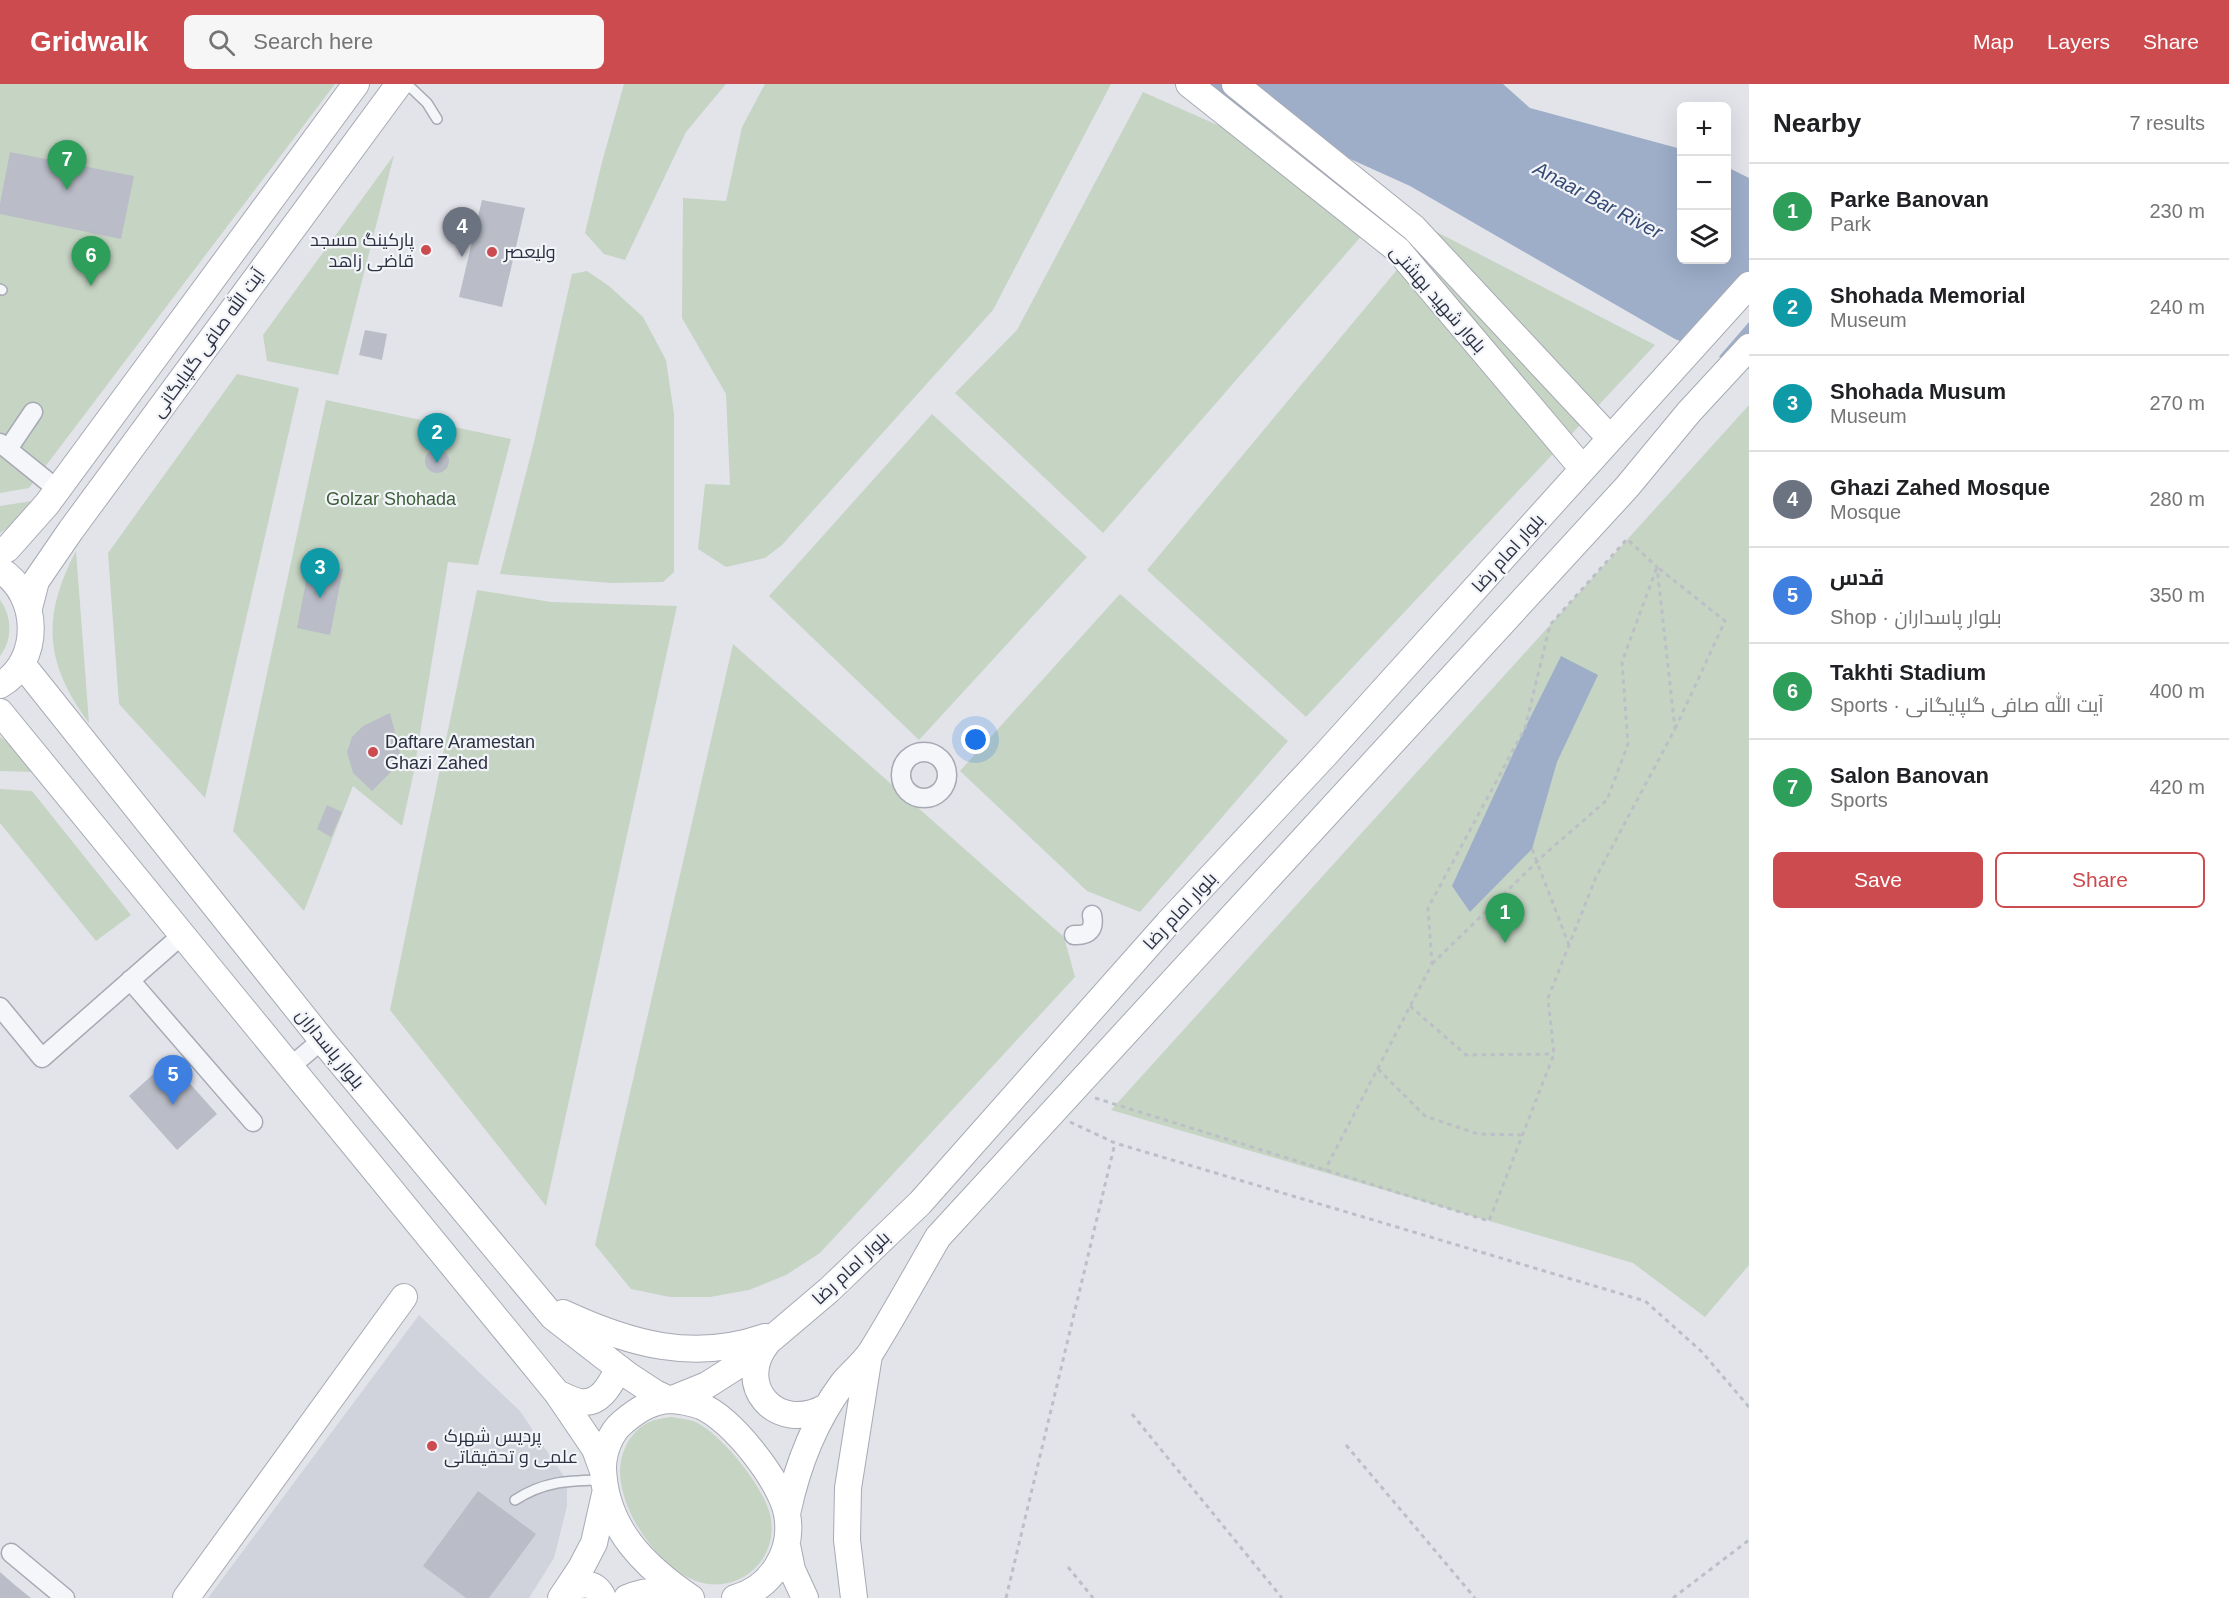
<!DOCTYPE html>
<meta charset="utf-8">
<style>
:root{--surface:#fff;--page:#f6f6f6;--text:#202124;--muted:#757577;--line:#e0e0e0;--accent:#cc4b4e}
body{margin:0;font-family:Arial,Cairo,sans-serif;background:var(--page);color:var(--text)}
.controls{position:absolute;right:18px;top:18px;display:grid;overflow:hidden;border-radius:9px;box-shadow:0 6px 24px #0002}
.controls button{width:54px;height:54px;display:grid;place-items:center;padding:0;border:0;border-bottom:2px solid var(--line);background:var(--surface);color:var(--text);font:30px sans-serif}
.you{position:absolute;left:976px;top:656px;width:21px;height:21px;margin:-15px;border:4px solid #fff;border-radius:50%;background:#1a73e8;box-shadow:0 0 0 9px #1a73e833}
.badge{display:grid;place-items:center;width:39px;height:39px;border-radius:50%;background:var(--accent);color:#fff;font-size:20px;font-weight:700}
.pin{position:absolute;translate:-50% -50px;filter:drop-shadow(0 2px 3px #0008)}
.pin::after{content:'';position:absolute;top:32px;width:21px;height:18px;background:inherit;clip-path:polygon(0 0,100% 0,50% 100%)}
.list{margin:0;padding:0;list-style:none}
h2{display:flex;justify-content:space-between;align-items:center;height:78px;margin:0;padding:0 24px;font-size:26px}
h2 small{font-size:20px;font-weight:400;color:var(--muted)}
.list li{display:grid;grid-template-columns:39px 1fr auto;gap:18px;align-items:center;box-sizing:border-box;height:96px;padding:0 24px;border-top:2px solid var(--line)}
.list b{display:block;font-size:22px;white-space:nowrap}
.list p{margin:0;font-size:20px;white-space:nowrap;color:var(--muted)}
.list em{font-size:20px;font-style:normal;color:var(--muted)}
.actions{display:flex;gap:12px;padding:18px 24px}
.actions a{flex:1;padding:14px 0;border:2px solid var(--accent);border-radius:9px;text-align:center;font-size:21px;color:var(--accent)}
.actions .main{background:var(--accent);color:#fff}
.icon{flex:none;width:33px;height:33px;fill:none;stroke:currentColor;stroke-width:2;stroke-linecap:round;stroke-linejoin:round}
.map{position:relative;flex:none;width:1749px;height:1514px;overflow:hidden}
header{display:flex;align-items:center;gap:36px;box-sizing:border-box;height:84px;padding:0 30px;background:var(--accent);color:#fff}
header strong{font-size:28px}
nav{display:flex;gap:33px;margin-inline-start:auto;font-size:21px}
.search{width:420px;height:54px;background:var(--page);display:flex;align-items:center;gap:15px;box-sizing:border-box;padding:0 21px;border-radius:9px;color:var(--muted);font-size:22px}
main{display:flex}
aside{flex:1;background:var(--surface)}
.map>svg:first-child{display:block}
.built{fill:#d0d3dc}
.green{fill:#c6d4c4}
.water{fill:#9eaec9}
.pier{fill:#e2e4ea}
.building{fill:#babdc7}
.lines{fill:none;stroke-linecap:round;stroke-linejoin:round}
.lane-casing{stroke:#a7aab4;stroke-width:12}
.street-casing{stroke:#a7aab4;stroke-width:21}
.secondary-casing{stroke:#a7aab4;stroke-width:28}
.path{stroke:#bcbfc6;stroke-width:3;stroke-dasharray:4.5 4.5;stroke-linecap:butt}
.lane{stroke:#f5f6f9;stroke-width:9}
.street{stroke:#f5f6f9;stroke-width:18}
.secondary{stroke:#fff;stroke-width:26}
.poi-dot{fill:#cc4b4e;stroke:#f2f4f8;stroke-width:2}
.labels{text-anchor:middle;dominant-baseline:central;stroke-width:4.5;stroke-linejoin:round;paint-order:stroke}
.poi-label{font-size:18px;fill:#2b3042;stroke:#f2f4f8;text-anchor:start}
.street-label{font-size:18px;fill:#2b3042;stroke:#f2f4f8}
.park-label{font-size:18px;fill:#3b5e38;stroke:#f2f4f8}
.water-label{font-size:20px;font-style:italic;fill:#354a75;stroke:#f2f4f8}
</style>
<header>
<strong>Gridwalk</strong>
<div class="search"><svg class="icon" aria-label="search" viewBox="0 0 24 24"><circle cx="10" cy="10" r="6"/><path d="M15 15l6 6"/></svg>Search here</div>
<nav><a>Map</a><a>Layers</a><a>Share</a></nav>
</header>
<main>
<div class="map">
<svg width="1749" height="1514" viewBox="0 0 1749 1514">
<rect width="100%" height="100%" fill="#e2e4ea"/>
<!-- built -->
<path class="built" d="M419 1231 520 1327 567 1397V1422L554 1474 529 1514H208Z"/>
<!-- green -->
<path class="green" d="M0 0H335L29 404 0 409Z
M624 0H726L686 48 625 176 604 170 585 149 602 78Z
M765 0H1111L993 226 782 461 765 474 726 483 698 465 705 400 730 401 726 310 682 234 683 114 726 117 742 43Z
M1143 8 1391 118 1103 449 955 309 1017 246Z
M394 71 338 291 267 277 263 251Z
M1431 145 1655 261 1306 633 1147 486Z
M587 187 609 202 643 233 666 276 674 330V488L663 498 611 499 500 490 534 358 572 190Z
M237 290 299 304 205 714 119 620 108 469Z
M326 316 511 355 478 481 448 478 414 687 402 742 353 702 304 827 233 747Z
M1749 321V1181L1705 1233 1633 1179 1111 1026Z
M932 330 1087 473 919 656 769 512Z
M32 417 20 435 0 449V422Z
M76 467 89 639C45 580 41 533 76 467Z
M477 506 551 518 677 522 546 1122 390 926Z
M1120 510 1288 657 1140 828 1087 807 960 687Z
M0 516C12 532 13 556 0 572Z
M733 560 1064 853 1075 893 820 1169 786 1191 749 1206 710 1213H670L631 1205 595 1161Z
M0 653 14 662 34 688 0 687Z
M0 705 32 707 131 831 96 857 0 739Z
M671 1333C678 1334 686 1335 693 1337 720 1347 767 1406 771 1435 774 1455 767 1474 752 1487 737 1500 715 1504 696 1497 654 1481 604 1408 625 1364 629 1354 638 1343 649 1338 656 1335 664 1334 671 1333Z"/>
<!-- water -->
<path class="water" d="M1206 0H1503L1530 24 1681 65 1682 176H1726L1727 83 1749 94V285L1675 255 1410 102 1306 55 1266 45 1209 6Z
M1561 572 1598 591 1557 678 1532 765 1470 828 1452 802 1525 644Z"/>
<!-- pier -->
<path class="pier" d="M1749 187V238L1717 275 1684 262Z"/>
<!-- building -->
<path class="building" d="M10 68 134 92 121 155 0 130V120Z
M482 116 525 124 502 223 459 213Z
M365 246 387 250 382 276 359 271Z
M425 377a12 12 0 1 1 24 0a12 12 0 1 1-24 0Z
M310 477 343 485 330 551 297 544Z
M390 629 400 668 397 682 372 707 353 689 347 668 352 653 363 642Z
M327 721 342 728 331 753 317 745Z
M169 976 217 1030 177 1066 129 1012Z
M478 1407 536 1450 489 1514H466L423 1482Z
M0 1488 16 1502 31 1514H0Z"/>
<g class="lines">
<!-- lane casing -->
<g class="lane-casing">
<path id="lane" d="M407 0 427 19 437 35
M0 205 2 206
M515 1416C544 1397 567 1397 601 1396"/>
</g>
<!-- street casing -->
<g class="street-casing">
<path id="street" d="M0 359 57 405
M8 365 33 328
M901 691a23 23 0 1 1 46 0a23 23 0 1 1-46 0Z
M1074 851C1089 852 1095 845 1092 831
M130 896 253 1038
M0 923 42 974 182 851
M290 983 322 956
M11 1469 65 1514"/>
</g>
<!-- secondary casing -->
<g class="secondary-casing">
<path id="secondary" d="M1189 0 1398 166 1583 385
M1235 0 1414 144 1610 354
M0 469 7 465 47 420 356 0
M0 486C40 510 42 578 0 601
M29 524 36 497 71 446 399 0
M22 580 322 956 553 1233 629 1292 655 1309 670 1316 707 1301 740 1280 770 1256 829 1206 920 1119 1168 839 1325 671 1749 201
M0 628 557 1309 595 1365 603 1387
M563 1229C630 1260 693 1278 765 1253
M768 1258C733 1300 776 1351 826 1323
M557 1309C564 1312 573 1317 580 1318 601 1321 611 1299 619 1284
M787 1430C797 1382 813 1339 843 1299 851 1289 863 1280 871 1268 894 1231 916 1191 938 1153L1627 403 1689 328 1749 263
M787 1461 792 1486 805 1514
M565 1508C578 1498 596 1496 603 1514
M186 1514 404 1213
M561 1514 581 1484 594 1459 605 1410
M627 1514C646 1506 665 1504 685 1512
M691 1514C644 1482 605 1444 603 1384 603 1369 610 1349 622 1339 636 1327 650 1317 670 1316 678 1316 693 1319 701 1322 732 1335 781 1397 787 1430 794 1468 771 1504 735 1514
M854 1514 847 1456 848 1404 869 1271"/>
</g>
<!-- path -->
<path class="path" d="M1532 765 1569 861
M1432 880 1546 769 1607 716 1628 660 1622 578 1657 483 1725 537 1676 643
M1410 922 1466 971 1554 970
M1378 985 1425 1032 1478 1050 1521 1051
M1095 1014 1489 1137 1554 970 1548 914 1596 793 1675 645 1657 483 1627 455 1550 541 1525 644 1428 824 1432 880 1325 1086
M1070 1038 1115 1059 1645 1217 1702 1268 1749 1323
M1132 1330 1282 1514
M1346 1361 1475 1514
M1068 1483 1093 1514
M1006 1514 1115 1059
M1673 1514 1749 1456"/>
<!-- lane -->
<use href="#lane" class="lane"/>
<!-- street -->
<use href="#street" class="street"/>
<!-- secondary -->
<use href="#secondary" class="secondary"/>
</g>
<!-- markers -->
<g class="poi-dot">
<circle cx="426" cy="166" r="6"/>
<circle cx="492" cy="168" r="6"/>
<circle cx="373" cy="668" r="6"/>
<circle cx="432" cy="1362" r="6"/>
</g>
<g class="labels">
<!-- poi labels -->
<g class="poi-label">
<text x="414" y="156" text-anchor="end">پارکینگ مسجد<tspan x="414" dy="21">قاضی زاهد</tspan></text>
<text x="504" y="168">ولیعصر</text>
<text x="385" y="658">Daftare Aramestan<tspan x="385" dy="21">Ghazi Zahed</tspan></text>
<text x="444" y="1352">پردیس شهرک<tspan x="444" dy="21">علمی و تحقیقاتی</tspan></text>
</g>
<!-- street labels -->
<g class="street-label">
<text transform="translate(1438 215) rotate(49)">بلوار شهید بهشتی</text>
<text transform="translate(208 259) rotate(-54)">آیت الله صافی گلپایگانی</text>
<text transform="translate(1508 469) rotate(-48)">بلوار امام رضا</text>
<text transform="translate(1180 827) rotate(-47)">بلوار امام رضا</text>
<text transform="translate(330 965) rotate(51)">بلوار پاسداران</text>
<text transform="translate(851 1184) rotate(-43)">بلوار امام رضا</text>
</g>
<!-- park labels -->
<g class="park-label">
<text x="391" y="415">Golzar Shohada</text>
</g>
<!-- water labels -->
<g class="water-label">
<text transform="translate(1598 116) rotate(28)">Anaar Bar River</text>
</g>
</g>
</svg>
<div class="controls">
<button>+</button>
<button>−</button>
<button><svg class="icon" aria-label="layers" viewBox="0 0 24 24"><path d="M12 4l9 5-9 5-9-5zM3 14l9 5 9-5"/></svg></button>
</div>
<div class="you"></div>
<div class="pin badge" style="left:1505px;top:859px;background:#2e9e5b">1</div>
<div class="pin badge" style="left:437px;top:379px;background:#0f9aa8">2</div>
<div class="pin badge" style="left:320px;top:514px;background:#0f9aa8">3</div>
<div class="pin badge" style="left:462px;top:173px;background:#6b7280">4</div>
<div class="pin badge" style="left:173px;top:1021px;background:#3f7fe0">5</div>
<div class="pin badge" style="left:91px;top:202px;background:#2e9e5b">6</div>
<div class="pin badge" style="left:67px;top:106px;background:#2e9e5b">7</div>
</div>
<aside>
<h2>Nearby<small>7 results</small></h2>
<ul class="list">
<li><span class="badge" style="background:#2e9e5b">1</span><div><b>Parke Banovan</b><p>Park</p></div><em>230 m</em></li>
<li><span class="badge" style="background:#0f9aa8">2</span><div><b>Shohada Memorial</b><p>Museum</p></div><em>240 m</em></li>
<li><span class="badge" style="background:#0f9aa8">3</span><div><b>Shohada Musum</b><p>Museum</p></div><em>270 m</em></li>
<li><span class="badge" style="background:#6b7280">4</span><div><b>Ghazi Zahed Mosque</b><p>Mosque</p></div><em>280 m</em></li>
<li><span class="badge" style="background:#3f7fe0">5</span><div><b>قدس</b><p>Shop · بلوار پاسداران</p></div><em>350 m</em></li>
<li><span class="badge" style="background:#2e9e5b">6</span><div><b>Takhti Stadium</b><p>Sports · آیت الله صافی گلپایگانی</p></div><em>400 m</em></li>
<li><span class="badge" style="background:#2e9e5b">7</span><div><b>Salon Banovan</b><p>Sports</p></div><em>420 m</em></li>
</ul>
<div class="actions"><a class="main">Save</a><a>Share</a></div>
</aside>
</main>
